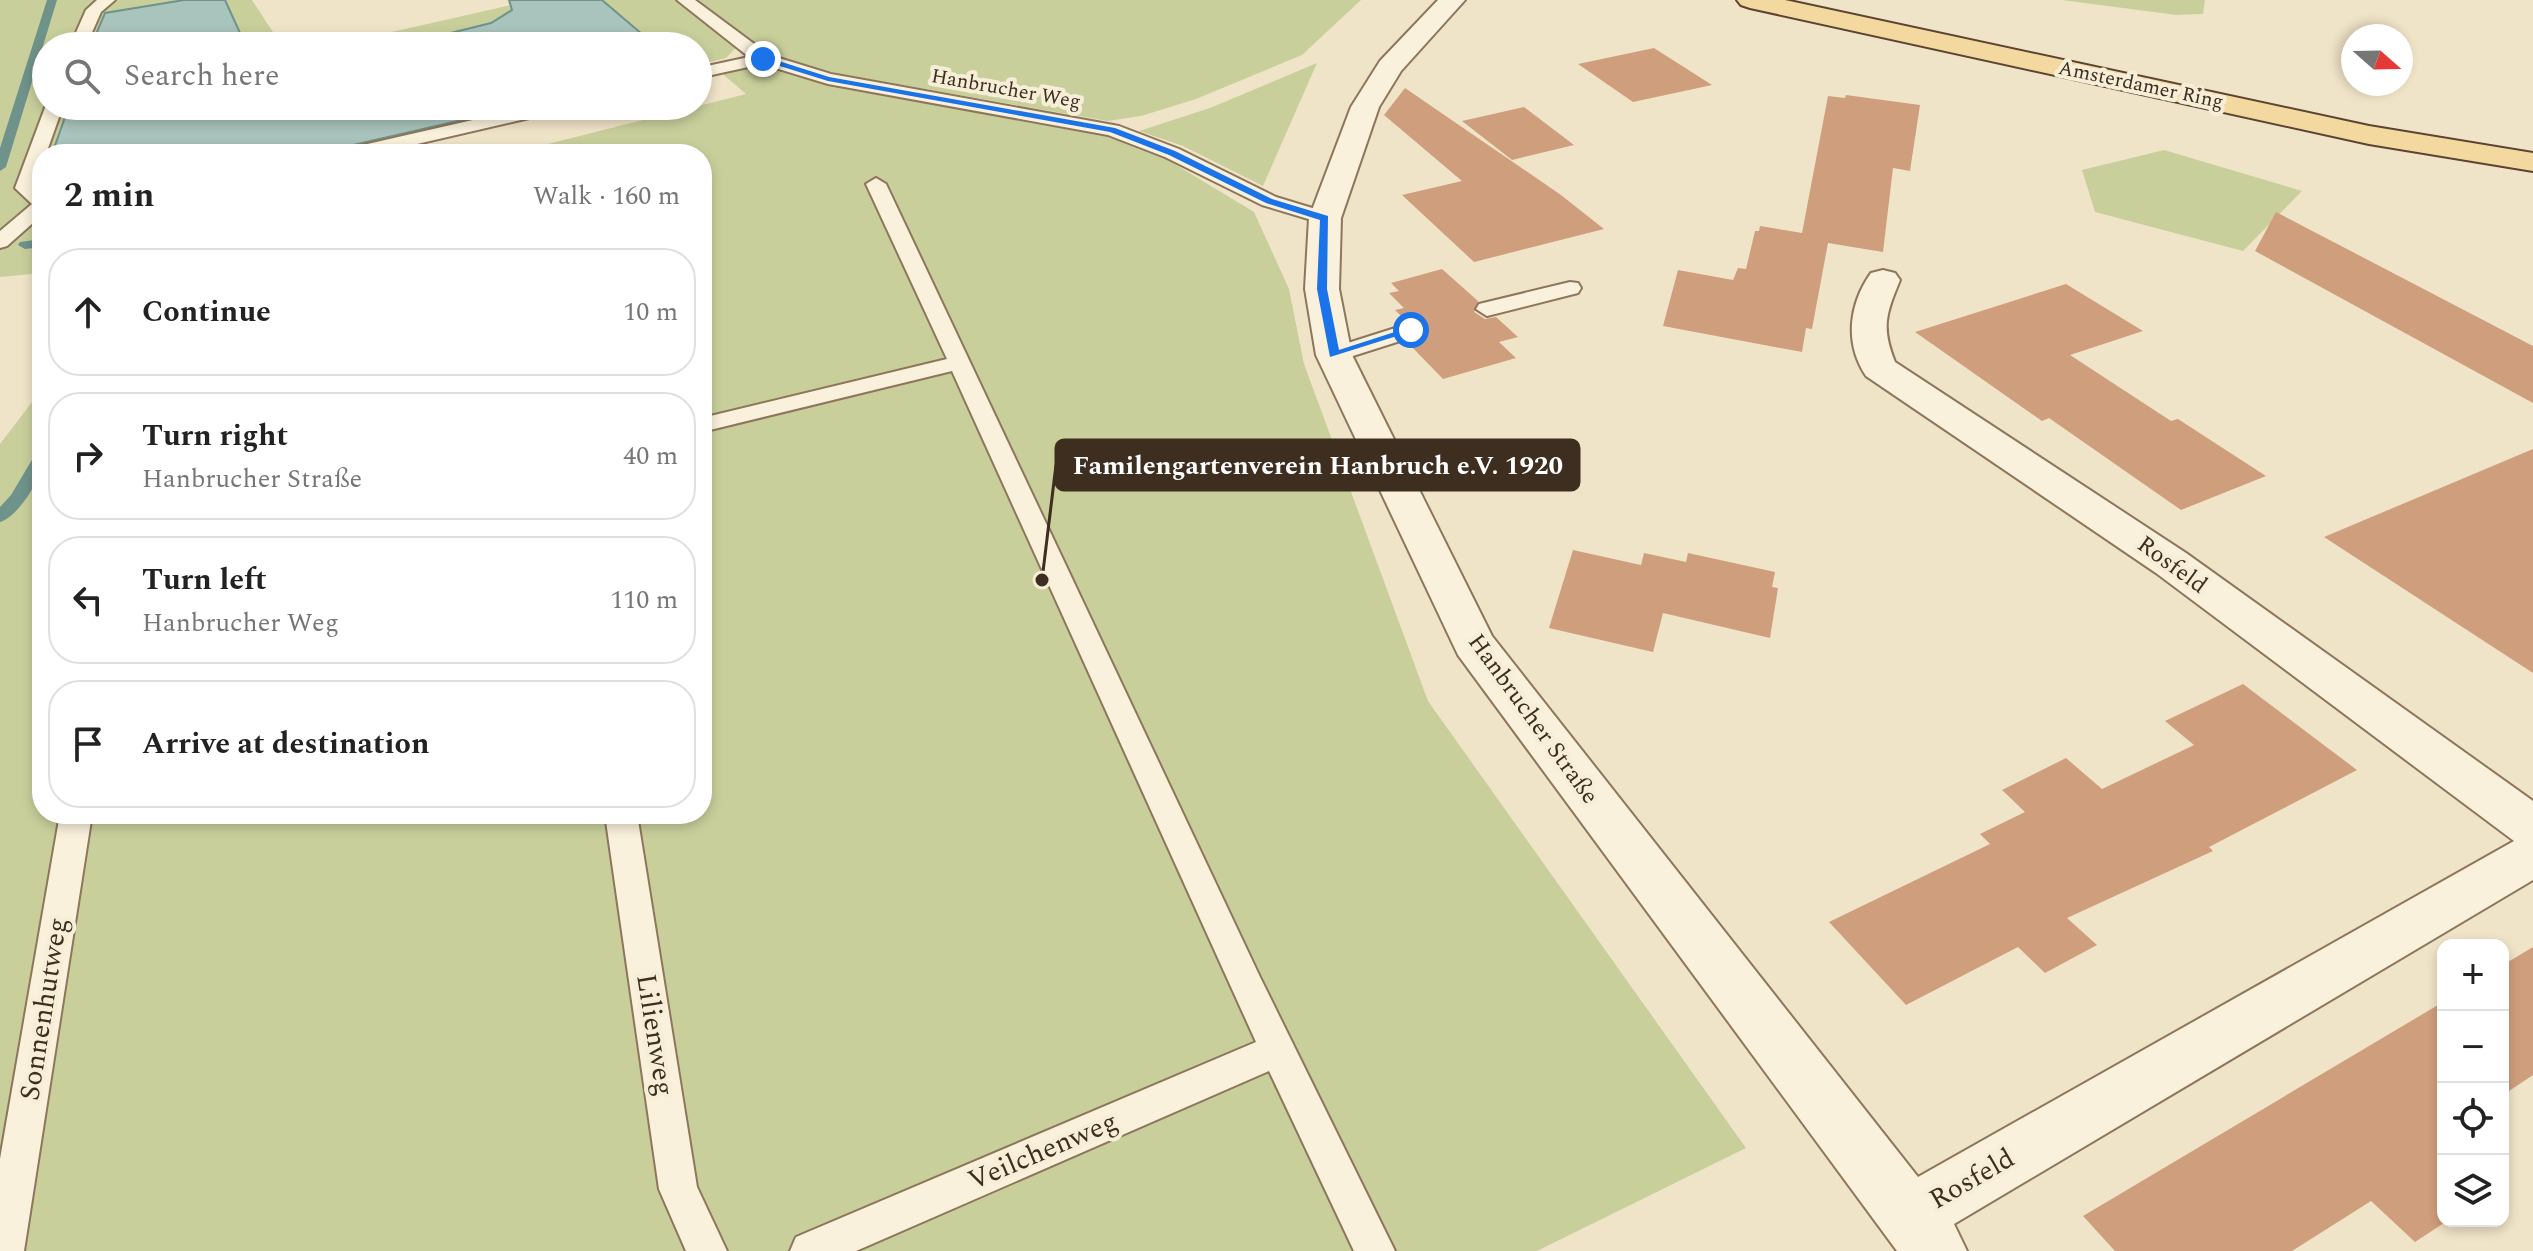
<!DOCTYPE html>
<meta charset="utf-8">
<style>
:root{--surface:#fff;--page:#f2f2f2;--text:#222;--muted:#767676;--line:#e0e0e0}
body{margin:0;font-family:Spectral,serif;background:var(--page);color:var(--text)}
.controls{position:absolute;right:24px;bottom:24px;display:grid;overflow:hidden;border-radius:16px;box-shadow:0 4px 12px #0003}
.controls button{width:72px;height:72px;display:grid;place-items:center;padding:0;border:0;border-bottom:2px solid var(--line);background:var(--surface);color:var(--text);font:40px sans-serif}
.compass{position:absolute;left:2341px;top:24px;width:72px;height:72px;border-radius:50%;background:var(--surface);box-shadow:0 4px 12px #0003;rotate:110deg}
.stop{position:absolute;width:24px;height:24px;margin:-18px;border:6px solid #1a73e8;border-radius:50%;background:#fff}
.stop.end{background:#1a73e8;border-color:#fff;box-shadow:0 2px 8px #0008}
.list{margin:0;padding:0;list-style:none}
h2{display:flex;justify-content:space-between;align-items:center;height:104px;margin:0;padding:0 32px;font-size:34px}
h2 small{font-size:26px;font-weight:400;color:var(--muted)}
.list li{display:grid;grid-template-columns:52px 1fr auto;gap:24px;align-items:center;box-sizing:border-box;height:128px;margin:0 16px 16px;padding:0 16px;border:2px solid var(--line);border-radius:32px}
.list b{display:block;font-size:30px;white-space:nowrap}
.list p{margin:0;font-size:26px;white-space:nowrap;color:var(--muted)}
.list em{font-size:26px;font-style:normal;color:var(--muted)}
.icon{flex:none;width:44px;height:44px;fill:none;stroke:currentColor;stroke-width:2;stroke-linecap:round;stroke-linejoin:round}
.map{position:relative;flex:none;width:2533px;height:1251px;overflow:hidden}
.search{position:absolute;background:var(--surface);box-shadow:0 4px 12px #0003;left:32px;top:32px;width:680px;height:88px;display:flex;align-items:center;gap:20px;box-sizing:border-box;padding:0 28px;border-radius:44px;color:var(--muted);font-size:30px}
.panel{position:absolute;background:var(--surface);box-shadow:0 4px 12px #0003;left:32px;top:144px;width:680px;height:680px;border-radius:32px}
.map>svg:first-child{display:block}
.green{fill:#c9cf9b}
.water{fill:#a9c4bc;stroke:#6f938a;stroke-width:2}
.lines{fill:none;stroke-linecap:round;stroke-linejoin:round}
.stream{fill:#6f938a;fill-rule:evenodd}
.building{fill:#cf9f7d}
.lane-casing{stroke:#8d765c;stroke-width:4}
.street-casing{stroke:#8d765c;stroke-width:4}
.primary-casing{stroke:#5b4430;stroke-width:4}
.lane{fill:#faf1dc;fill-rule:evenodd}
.street{fill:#faf1dc;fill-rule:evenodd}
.primary{fill:#f3d9a0;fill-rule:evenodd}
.route{fill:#1a73e8}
.labels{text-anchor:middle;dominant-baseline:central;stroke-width:8;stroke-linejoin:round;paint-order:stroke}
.far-street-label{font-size:20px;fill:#3d2e20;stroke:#f7eed8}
.street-label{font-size:24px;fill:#3d2e20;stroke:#f7eed8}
.near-street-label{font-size:28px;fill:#3d2e20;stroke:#f7eed8}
.leader{fill:none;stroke:#3d2e20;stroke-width:3}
.callout-dot{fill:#3d2e20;stroke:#f7eed8;stroke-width:3}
.callout{fill:#3d2e20;stroke:#3d2e20;stroke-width:3}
.callout-label{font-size:26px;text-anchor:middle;font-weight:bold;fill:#fff}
</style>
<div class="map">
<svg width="2533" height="1251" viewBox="0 0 2533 1251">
<rect width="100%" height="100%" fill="#f0e4c8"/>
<!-- green -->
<path class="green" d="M0 0H184L167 4 94 38 91 46H46V106H69L52 154H42V273L0 277Z
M225 0H252L282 46H246Z
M602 0H677L736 48 726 58 698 65V46H656Z
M695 0H1361L1302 55 1196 99 1141 116 1108 121 839 74 770 54Z
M2062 0H2205L2203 14 2176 15Z
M511 5 513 10 491 23 398 46H330Z
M757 62 1108 135 1163 157 1254 212 1289 289 1304 364 1428 701 1746 1148 1537 1251H0V444L42 389V814H702V154H508L746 94 718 70Z
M1317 63 1263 186 1183 146 1139 131 1210 108Z
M2164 150 2302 191 2243 251 2095 212 2082 170Z"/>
<!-- water -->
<path class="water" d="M184 0H225L246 46H91L105 13Z
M509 0H602L656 46H398L491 23 512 10Z
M69 106H523L314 154H52Z"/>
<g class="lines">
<!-- stream -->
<path class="stream" d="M47 0H57L6 167 0 171V148Z
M42 239V247L25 249 18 245 20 242Z
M42 451C42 457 43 465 41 471 35 487 17 517 0 522V507L11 495 36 453Z"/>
</g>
<!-- building -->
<path class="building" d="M1654 48 1712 85 1633 102 1578 64Z
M1405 88 1561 195 1604 229 1474 262 1402 195 1462 181 1384 115Z
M1846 95 1920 105 1910 171 1893 168 1883 252 1828 243 1812 329 1806 328 1802 352 1663 326 1678 270 1733 280 1738 268 1746 269 1755 231H1759L1760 226 1802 233 1828 96 1845 98Z
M1524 107 1574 145 1512 160 1462 121Z
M2276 212 2533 346V403L2255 251Z
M1442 269 1478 301 1474 312 1485 319 1496 317 1518 337 1499 342 1516 358 1443 379 1407 342 1420 338 1425 329 1413 320 1401 321 1405 320 1395 310 1404 308 1389 293 1399 291 1391 283Z
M2066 284 2143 331 2070 355 2171 421 2178 419 2266 476 2181 510 2049 418 2042 421 1915 332Z
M2533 449V673L2324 537Z
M1573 550 1641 565 1644 553 1686 562 1688 553 1775 572 1772 587 1778 588 1770 638 1663 613 1653 652 1549 628Z
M2243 684 2357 770 2209 847 2213 851 2067 918 2097 945 2045 973 2018 947 1906 1005 1829 922 1990 844 1980 834 2025 812 2002 790 2066 758 2102 789 2194 745 2165 721Z
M2533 947V1075L2503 1095V965Z
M2443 1002V1221H2447L2415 1242 2371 1201 2292 1251H2115L2083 1216Z"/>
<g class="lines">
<!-- lane casing -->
<g class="lane-casing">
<path id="lane" d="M97 0H115L101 12 86 46H70L86 10Z
M677 0H695L769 55 831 74 1119 126 1179 149 1276 197 1332 214 1335 218 1325 224 1262 205 1165 157 1108 135 828 84 762 64 698 78V68L749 57Z
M46 105 63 106 46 154H42V167L35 187 42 192V215L7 246 0 248V231L32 204 15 188Z
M534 106H567L564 110 374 154H341L350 148Z
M876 178 886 184 1260 977 1395 1251H1354L1269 1071 856 1251H790L796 1237 1256 1042 952 371 702 432V418L947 359 866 184Z
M1570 282 1578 283 1581 288 1578 293 1487 316 1476 309 1479 304Z
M1411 323 1422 330 1419 335 1334 362 1326 360 1323 355 1326 350Z
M60 814H92L24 1251H0V1159Z
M605 814H637L697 1187 727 1251H686L659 1189Z"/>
</g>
<!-- street casing -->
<g class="street-casing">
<path id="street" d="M1438 0H1465L1401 71 1379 107 1341 218 1339 289 1352 355 1492 636 1918 1177 2514 841 2156 573 1866 376C1844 343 1849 304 1871 273L1883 270 1895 273 1900 280C1886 314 1881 327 1895 362L2186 553 2533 801V880L1954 1224 1967 1251H1897L1458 655 1316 355 1305 289 1309 218 1351 107 1380 61Z"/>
</g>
<!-- primary casing -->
<g class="primary-casing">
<path id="primary" d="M1737 0H1785L2369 126 2533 153V171L2369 144 1750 8 1741 5Z"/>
</g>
<!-- lane -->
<use href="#lane" class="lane"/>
<!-- street -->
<use href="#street" class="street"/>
<!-- primary -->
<use href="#primary" class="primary"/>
</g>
<!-- route -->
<path class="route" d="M763 56 829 77 1115 128 1175 151 1272 199 1328 216 1327 289 1339 350 1407 328 1416 330 1330 357 1317 289 1320 220 1266 203 1169 155 1110 132 828 81 760 60Z"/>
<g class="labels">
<!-- far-street labels -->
<g class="far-street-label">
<text transform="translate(2141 85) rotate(12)">Amsterdamer Ring</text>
<text transform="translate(1006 89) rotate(10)">Hanbrucher Weg</text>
</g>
<!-- street labels -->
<g class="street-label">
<text transform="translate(2172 565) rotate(36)">Rosfeld</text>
<text transform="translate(1533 719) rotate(54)">Hanbrucher Straße</text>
</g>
<!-- near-street labels -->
<g class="near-street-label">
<text transform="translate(44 1009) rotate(-81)">Sonnenhutweg</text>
<text transform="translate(655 1035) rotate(81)">Lilienweg</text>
<text transform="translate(1043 1151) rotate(-23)">Veilchenweg</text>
<text transform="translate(1972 1179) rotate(-30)">Rosfeld</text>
</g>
</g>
<!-- callouts -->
<path class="leader" d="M1042 580L1056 465"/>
<circle class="callout-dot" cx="1042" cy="580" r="8"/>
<rect class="callout" x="1056" y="440" width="523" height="50" rx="8"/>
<g class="callout-label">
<text x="1318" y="474">Familengartenverein Hanbruch e.V. 1920</text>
</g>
</svg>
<div class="controls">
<button>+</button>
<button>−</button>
<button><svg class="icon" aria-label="locate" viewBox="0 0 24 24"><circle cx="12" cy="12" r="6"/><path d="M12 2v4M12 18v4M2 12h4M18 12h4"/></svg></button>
<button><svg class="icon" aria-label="layers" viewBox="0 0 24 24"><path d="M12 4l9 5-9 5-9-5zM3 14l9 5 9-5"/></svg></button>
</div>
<svg class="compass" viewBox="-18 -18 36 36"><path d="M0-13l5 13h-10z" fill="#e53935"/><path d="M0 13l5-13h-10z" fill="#767676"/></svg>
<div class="stop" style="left:1411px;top:330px"></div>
<div class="stop end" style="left:763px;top:59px"></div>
<div class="search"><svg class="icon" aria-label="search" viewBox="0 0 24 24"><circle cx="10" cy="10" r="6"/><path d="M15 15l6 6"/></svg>Search here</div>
<section class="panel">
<h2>2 min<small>Walk · 160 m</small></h2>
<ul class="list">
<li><svg class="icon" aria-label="ahead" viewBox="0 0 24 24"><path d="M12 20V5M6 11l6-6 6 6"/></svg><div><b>Continue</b></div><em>10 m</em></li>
<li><svg class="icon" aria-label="right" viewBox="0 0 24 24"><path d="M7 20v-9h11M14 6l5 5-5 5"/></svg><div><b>Turn right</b><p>Hanbrucher Straße</p></div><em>40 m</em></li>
<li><svg class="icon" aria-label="left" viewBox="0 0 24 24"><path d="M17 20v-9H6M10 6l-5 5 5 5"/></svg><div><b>Turn left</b><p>Hanbrucher Weg</p></div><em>110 m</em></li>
<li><svg class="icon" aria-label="arrive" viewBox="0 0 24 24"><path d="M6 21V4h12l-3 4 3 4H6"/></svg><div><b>Arrive at destination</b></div></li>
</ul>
</section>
</div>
